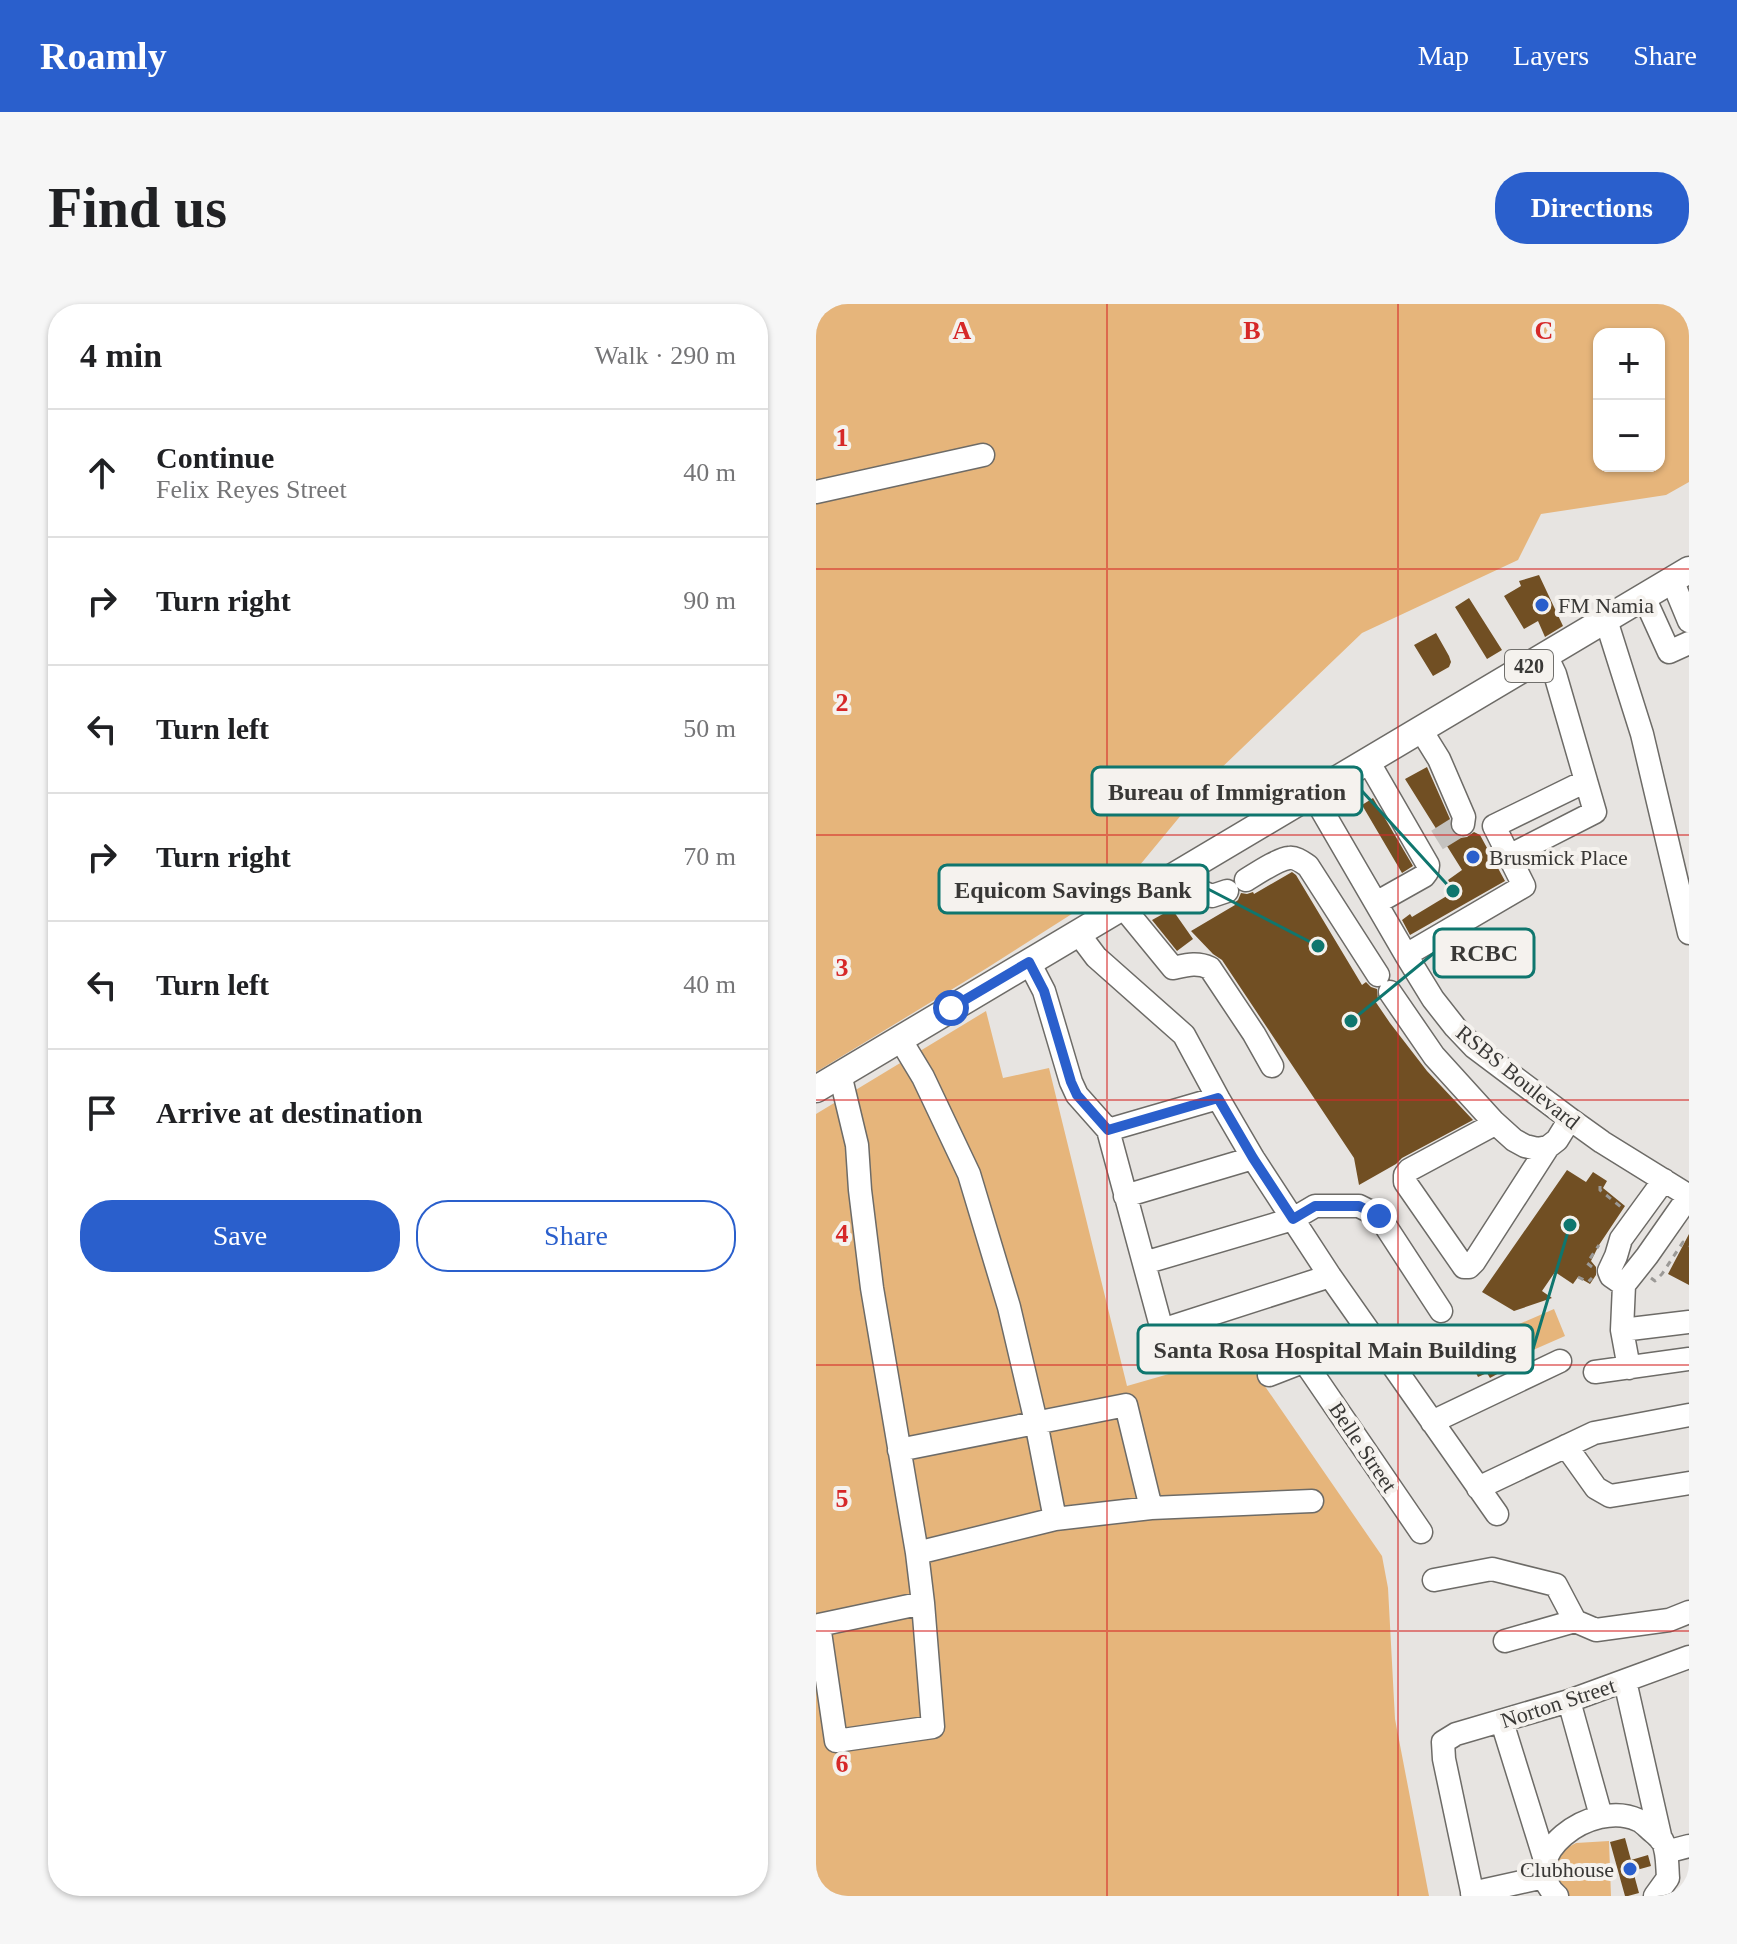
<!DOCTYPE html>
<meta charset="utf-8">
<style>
:root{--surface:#fff;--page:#f6f6f6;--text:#202124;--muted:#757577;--line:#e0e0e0;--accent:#2a5fcc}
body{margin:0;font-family:Georgia,serif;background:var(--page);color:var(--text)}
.controls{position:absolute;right:24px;top:24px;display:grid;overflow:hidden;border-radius:16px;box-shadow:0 2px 6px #0004}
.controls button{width:72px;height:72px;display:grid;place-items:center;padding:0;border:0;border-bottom:2px solid var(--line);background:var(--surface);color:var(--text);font:40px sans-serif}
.stop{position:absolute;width:24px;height:24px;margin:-18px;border:6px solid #2a5fcc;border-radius:50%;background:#fff}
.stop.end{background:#2a5fcc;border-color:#fff;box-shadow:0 2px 8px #0008}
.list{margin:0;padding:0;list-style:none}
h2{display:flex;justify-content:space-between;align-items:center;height:104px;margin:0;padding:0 32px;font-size:34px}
h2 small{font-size:26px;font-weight:400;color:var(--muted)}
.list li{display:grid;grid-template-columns:52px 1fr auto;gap:24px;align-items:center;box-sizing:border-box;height:128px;padding:0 32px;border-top:2px solid var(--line)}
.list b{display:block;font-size:30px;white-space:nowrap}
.list p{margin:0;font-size:26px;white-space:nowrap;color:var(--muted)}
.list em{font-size:26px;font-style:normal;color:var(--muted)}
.actions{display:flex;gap:16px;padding:24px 32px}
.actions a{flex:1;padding:18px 0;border:2px solid var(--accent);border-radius:32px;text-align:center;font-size:28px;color:var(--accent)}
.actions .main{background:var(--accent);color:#fff}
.icon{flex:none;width:44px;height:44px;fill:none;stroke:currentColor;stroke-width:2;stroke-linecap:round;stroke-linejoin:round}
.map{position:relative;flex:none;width:873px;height:1592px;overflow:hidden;border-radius:32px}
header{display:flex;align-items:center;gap:48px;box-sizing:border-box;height:112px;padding:0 40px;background:var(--accent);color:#fff}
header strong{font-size:38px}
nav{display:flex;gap:44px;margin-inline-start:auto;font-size:28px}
.intro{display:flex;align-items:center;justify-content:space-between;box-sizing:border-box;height:192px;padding:0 48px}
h1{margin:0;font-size:56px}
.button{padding:20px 36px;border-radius:32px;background:var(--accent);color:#fff;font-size:28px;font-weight:700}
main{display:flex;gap:48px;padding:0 48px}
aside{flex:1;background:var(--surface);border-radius:32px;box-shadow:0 2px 6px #0004}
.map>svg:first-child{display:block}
.green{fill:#e6b57b;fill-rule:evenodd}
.building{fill:#714f23}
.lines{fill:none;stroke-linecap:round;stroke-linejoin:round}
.minor-tunnel{stroke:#c4c2bf;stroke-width:22;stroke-dasharray:22 11;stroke-linecap:butt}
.minor-casing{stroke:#6d6b67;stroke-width:25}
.major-casing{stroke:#6d6b67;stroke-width:29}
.path{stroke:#9b9996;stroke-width:3;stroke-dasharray:6 6;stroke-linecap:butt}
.minor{stroke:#fff;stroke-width:22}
.major{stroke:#fff;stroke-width:26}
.route{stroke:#2a5fcc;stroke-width:10}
.grid{fill:none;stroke:#d62828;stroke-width:2;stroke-opacity:0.55}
.poi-dot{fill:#2a5fcc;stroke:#f5f2ee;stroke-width:3}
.labels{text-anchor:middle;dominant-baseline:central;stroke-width:8;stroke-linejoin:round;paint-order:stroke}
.shield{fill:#f5f2ee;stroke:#71706d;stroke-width:2}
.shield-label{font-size:20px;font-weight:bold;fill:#393836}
.poi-label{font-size:22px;fill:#393836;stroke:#f5f2ee;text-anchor:start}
.street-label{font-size:22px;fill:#393836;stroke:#f5f2ee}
.grid-label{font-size:26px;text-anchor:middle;font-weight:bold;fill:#d62828;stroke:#f5f2ee;stroke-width:8;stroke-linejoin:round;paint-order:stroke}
.leader{fill:none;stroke:#0f766e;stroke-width:3}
.callout-dot{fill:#0f766e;stroke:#f5f2ee;stroke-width:3}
.callout{fill:#f5f2ee;stroke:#0f766e;stroke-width:3}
.callout-label{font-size:24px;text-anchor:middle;font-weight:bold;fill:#393836}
</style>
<header>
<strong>Roamly</strong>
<nav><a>Map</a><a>Layers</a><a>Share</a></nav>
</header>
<div class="intro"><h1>Find us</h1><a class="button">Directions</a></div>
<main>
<aside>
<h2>4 min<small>Walk · 290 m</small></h2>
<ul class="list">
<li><svg class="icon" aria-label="ahead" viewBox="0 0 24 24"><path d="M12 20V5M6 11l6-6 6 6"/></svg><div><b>Continue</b><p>Felix Reyes Street</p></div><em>40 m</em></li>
<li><svg class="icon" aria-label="right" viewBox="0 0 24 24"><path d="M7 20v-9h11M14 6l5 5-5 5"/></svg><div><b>Turn right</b></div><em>90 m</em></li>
<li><svg class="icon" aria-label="left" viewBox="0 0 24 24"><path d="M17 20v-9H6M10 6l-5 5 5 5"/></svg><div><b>Turn left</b></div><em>50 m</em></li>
<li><svg class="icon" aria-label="right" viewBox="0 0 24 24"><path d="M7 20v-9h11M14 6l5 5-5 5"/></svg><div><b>Turn right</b></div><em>70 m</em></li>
<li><svg class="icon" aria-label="left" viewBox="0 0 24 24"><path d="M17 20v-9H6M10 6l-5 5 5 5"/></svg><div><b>Turn left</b></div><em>40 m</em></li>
<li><svg class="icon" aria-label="arrive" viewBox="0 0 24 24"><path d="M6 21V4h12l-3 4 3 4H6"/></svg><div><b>Arrive at destination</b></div></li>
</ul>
<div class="actions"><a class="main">Save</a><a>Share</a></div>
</aside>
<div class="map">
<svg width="873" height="1592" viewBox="0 0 873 1592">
<rect width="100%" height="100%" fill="#e7e4e1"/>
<!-- green -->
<path class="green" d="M0 0H873V178L850 191 725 210 702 256 546 329 399 470 314 573 171 664 0 768ZM783 30H843V162H783Z
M170 707 187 774 233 764 311 1082 426 1049 566 1252 572 1284 579 1415 613 1592H0V810Z
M738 1005 749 1032 699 1054 687 1027Z
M793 1537 795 1592H751L745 1589 738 1563 741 1554 747 1546 760 1539Z"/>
<!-- building -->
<path class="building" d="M723 271 747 322 729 333 722 317 708 325 688 292 705 282 703 277Z
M653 294 686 346 671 355 639 303Z
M620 329 633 352 635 358 633 363 617 372 598 341Z
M611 463 634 515V526L639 531 644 534 651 533 658 528 664 531 689 577 594 631 586 616 594 610 596 613 639 587 632 576 646 566 589 475Z
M557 494 597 562 586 569 546 501Z
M476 568 480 571 546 681 550 678 555 683 561 685 562 696 559 697 574 719 611 767 657 816 586 854 580 860 543 881 538 854 406 656 397 650 375 627 419 601 418 599 422 596 425 589 431 590 437 588 438 590Z
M356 605 377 635 361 647 336 616Z
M751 866 770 878 777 868 791 877 787 884 809 902 783 941 775 957 780 963V971L774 980 762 973 757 980 739 968 726 987 736 994 698 1007 666 988Z
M873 930V981L852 970Z
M680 1033 692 1059 683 1064 685 1068 674 1074 671 1069 662 1073 649 1047Z
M809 1534 815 1556 832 1551 835 1562 817 1567 823 1589 812 1592H809L794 1538Z"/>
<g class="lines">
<!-- minor-tunnel -->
<path class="minor-tunnel" d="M621 536 647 520"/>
<!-- minor casing -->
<g class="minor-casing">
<path id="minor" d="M0 188 167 151
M856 276 873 317
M828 293 853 348 873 339
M790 316 826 430 873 629
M605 426 623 455 648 513 647 520
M552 457 612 561 611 568 608 572 560 599
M497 491 590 651 617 695 639 723 658 743 754 815 786 838 873 892
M693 552 779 508 739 370 730 351
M356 575 396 592 411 587
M430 576C440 570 462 555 473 554 480 553 486 558 492 562L562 671
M307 603 357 664C371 661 381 658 394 664L438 730 456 762
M262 629 280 653 368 731 402 794 437 854 514 972 681 1210
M590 651 708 582 678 522 770 477
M213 658 228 687 255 778 261 791 292 826 346 1026 514 972
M574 688 618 752 677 817 698 836 709 842 721 845 732 843 741 836 754 815
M84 735 107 773 153 870 193 1003 220 1118 239 1215
M24 770 41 841 44 886 56 984 101 1249 107 1299 117 1423 20 1437 3 1321 107 1299
M677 817 673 823 593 866 589 871V878L648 963H653L658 958 732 843
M292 826 402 794
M309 892 437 854
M328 959 477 915 499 902H543L563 912 625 1007
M808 981 795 972 793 967 800 952 805 935 848 876
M806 1026 873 1018
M488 1057 605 1228
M813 1064 806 1026 808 981 831 952 873 892
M779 1068 873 1055
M453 1071 556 1031
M616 1118 744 1057
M750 1142 780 1184 794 1192 873 1179
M83 1146 310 1101 335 1204
M662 1184 778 1129 873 1111
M101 1249 239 1215 335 1204 496 1197
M618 1276 676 1265 740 1281 759 1317 780 1326 853 1316 873 1308
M689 1337 759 1317
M809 1377 845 1536
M753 1397 785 1512
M686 1418 729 1556
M850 1548 873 1542
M656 1589 728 1573
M657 1592 628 1455 627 1438 640 1430 753 1397 873 1353
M741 1592C697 1553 776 1494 822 1516 827 1518 832 1524 837 1528 838 1529 845 1535 846 1536 852 1547 851 1562 852 1574L839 1592"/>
</g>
<!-- major casing -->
<g class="major-casing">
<path id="major" d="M0 785 873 266"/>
</g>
<!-- path -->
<path class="path" d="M784 882V886L805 903 804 905
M776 963 771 959 783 941
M762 973 772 978 776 974
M835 974 839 977 846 970 867 938 873 942"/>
<!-- minor -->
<use href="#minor" class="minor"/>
<!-- major -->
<use href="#major" class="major"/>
</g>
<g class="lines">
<!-- route -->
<path class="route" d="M135 704 213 658 228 687 255 778 261 791 292 826 402 794 437 854 477 915 499 902H543L563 912"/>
</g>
<!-- grid -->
<path class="grid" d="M291 0V1592M582 0V1592M0 265H873M0 531H873M0 796H873M0 1061H873M0 1327H873"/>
<!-- markers -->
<g class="poi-dot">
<circle cx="726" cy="301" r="8"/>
<circle cx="657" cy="553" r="8"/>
<circle cx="814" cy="1565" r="8"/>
</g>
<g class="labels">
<!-- shield labels -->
<rect class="shield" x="689" y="346" width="48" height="32" rx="6"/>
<g class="shield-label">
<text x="713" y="362">420</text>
</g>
<!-- poi labels -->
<g class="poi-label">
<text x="742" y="301">FM Namia</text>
<text x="673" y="553">Brusmick Place</text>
<text x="798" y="1565" text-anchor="end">Clubhouse</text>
</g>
<!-- street labels -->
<g class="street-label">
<text transform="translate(702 773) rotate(39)">RSBS Boulevard</text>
<text transform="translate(547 1143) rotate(56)">Belle Street</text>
<text transform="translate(742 1399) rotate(-18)">Norton Street</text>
</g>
</g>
<g class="grid-label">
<text x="146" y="35">A</text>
<text x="436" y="35">B</text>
<text x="728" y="35">C</text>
<text x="26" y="142">1</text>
<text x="26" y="407">2</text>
<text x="26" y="672">3</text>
<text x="26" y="938">4</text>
<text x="26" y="1203">5</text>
<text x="26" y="1468">6</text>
</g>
<!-- callouts -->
<path class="leader" d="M637 587L546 487M502 642L392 585M535 717L618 649M754 921L717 1045"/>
<g class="callout-dot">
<circle cx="637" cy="587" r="8"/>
<circle cx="502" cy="642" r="8"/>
<circle cx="535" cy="717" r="8"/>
<circle cx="754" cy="921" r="8"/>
</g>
<g class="callout">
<rect x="276" y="463" width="270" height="48" rx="8"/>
<rect x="123" y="561" width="269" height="48" rx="8"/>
<rect x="618" y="625" width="100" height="48" rx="8"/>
<rect x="322" y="1021" width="395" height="48" rx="8"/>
</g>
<g class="callout-label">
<text x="411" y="496">Bureau of Immigration</text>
<text x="257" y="594">Equicom Savings Bank</text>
<text x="668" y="657">RCBC</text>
<text x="519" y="1054">Santa Rosa Hospital Main Building</text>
</g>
</svg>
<div class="controls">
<button>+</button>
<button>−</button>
</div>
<div class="stop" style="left:135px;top:704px"></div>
<div class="stop end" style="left:563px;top:912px"></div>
</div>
</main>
